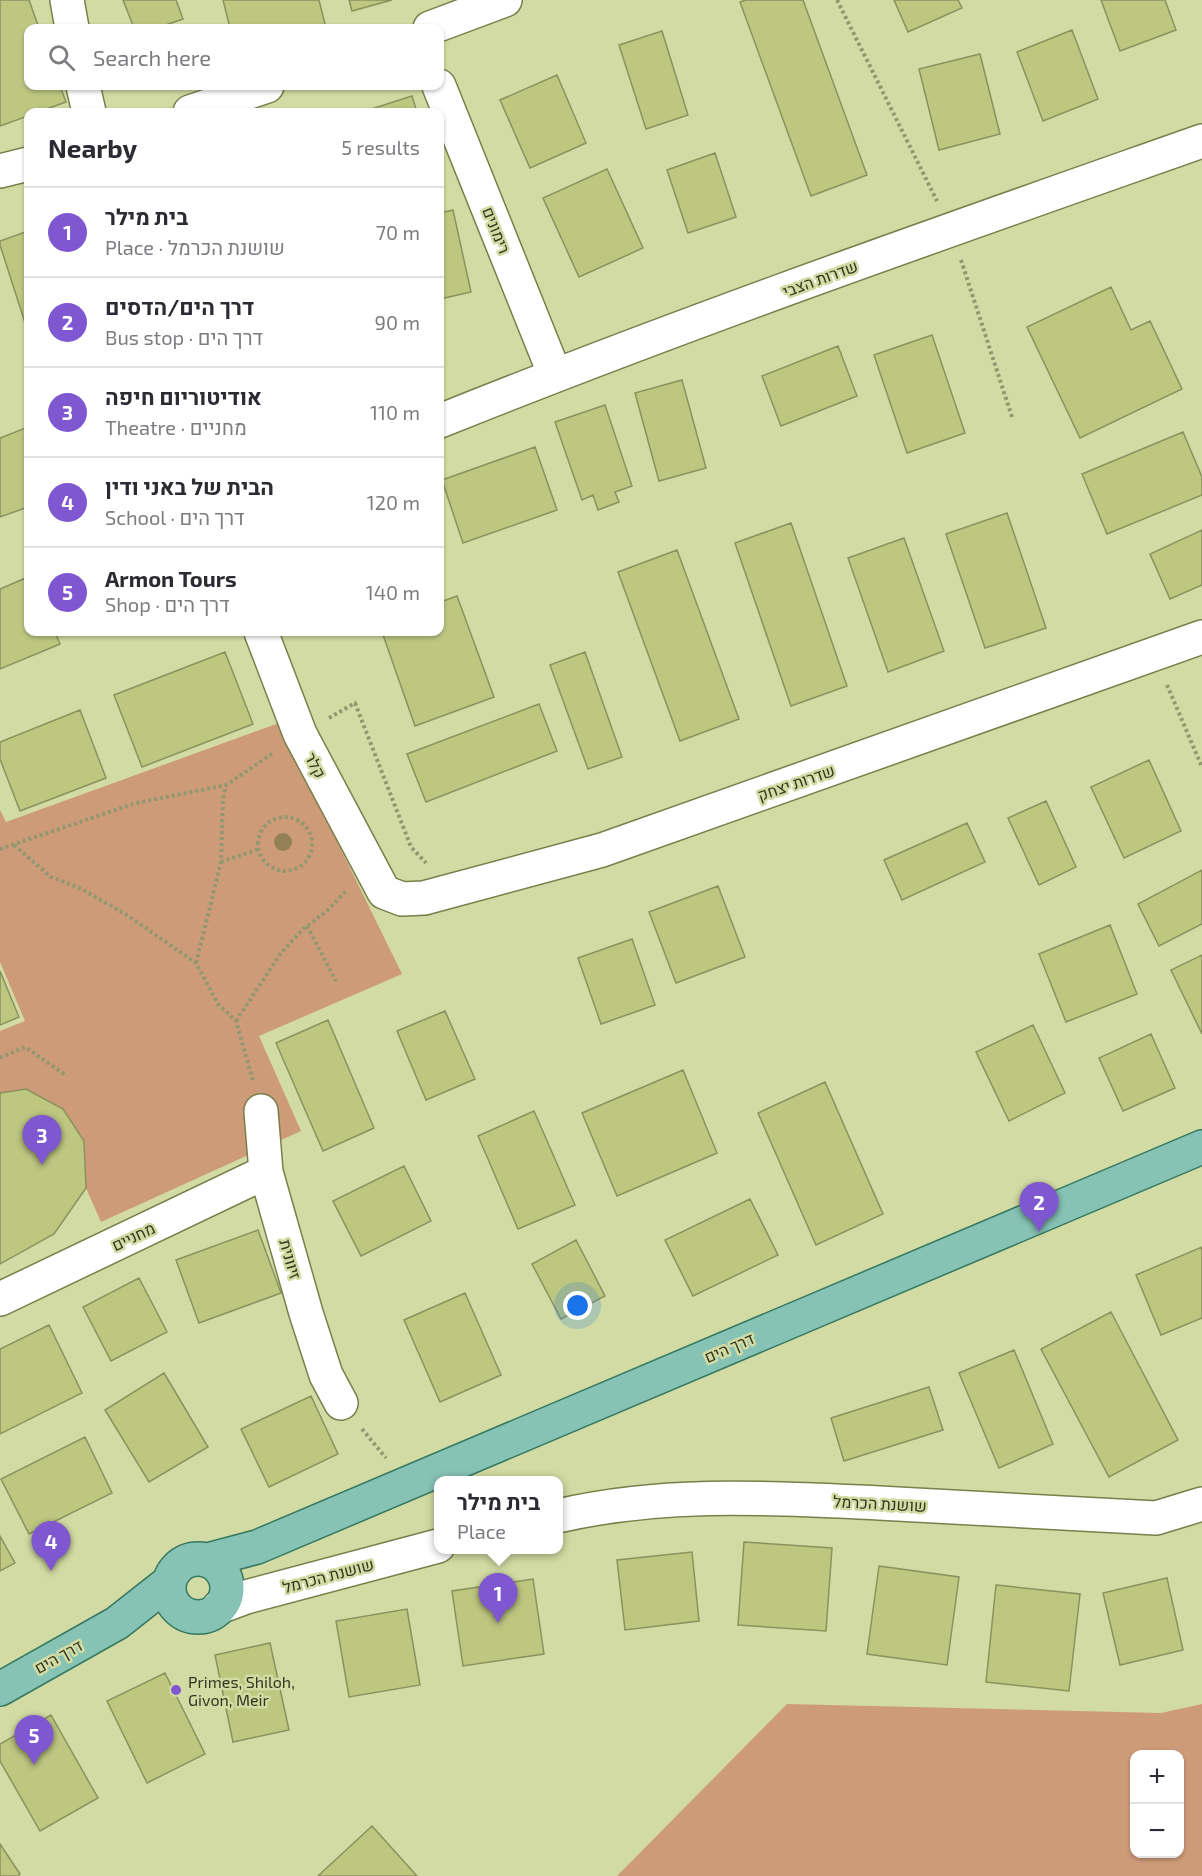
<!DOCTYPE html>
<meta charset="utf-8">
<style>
:root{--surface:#fff;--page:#f7f7f7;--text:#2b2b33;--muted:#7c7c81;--line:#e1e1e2;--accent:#7f57d0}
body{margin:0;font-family:"Exo 2",Heebo,sans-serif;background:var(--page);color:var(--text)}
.controls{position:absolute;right:18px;bottom:18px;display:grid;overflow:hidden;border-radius:12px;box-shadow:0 2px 4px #0004}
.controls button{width:54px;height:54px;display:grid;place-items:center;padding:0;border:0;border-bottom:2px solid var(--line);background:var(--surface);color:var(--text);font:30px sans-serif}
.you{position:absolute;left:578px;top:1306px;width:21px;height:21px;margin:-15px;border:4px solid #fff;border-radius:50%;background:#1a73e8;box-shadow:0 0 0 9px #1a73e833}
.badge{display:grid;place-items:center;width:39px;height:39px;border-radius:50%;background:var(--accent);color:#fff;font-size:20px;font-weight:700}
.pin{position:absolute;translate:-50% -50px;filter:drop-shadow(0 2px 3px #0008)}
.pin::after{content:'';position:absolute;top:32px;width:21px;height:18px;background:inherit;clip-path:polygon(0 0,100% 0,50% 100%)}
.popup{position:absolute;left:434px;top:1476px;width:129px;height:78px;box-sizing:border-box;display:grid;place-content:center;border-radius:12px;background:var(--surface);filter:drop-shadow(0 2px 4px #0005);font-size:20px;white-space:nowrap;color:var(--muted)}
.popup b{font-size:22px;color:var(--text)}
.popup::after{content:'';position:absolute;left:50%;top:100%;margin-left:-12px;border:12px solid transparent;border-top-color:var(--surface)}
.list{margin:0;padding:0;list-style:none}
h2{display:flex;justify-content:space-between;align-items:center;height:78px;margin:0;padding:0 24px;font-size:26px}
h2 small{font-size:20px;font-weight:400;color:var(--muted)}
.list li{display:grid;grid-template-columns:39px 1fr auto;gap:18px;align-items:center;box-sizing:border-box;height:90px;padding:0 24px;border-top:2px solid var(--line)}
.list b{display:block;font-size:22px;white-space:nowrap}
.list p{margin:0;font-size:20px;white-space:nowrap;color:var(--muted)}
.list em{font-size:20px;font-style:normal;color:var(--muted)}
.icon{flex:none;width:33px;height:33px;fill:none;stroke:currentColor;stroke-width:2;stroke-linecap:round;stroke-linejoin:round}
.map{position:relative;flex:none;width:1202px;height:1876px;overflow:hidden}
.search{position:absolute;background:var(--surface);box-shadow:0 2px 4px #0004;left:24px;top:24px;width:420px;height:66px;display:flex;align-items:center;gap:15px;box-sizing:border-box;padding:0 21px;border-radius:12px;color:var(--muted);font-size:22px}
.panel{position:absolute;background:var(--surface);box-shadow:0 2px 4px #0004;left:24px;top:108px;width:420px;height:528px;border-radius:12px}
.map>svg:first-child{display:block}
.green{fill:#ce9b79;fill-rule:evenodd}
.building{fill:#bdc780;stroke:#8a925d;stroke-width:1.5}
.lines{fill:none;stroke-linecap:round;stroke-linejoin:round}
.minor-casing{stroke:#787f4a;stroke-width:36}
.major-casing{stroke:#357861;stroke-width:36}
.path{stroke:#91986d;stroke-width:4;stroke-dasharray:3 3;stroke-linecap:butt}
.minor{stroke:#fff;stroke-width:33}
.major{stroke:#86c3b5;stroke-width:33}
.tree{fill:#938055}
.poi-dot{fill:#7f57d0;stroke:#d2dba3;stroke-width:2}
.labels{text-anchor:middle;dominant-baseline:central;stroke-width:5;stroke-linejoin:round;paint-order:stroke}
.street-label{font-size:16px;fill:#33361f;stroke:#d2dba3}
.poi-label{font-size:16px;fill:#33361f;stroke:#d2dba3;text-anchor:start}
</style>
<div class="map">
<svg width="1202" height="1876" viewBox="0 0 1202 1876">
<rect width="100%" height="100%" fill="#d2dba3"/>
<!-- green -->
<path class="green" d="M279 723 402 974 259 1036 301 1131 101 1222 86 1188 84 1141 63 1109 26 1089 0 1093V1031L25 1021 0 962V810L6 822Z
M787 1704 1161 1713 1202 1704V1876H617ZM1134 1754H1180V1854H1134Z"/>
<!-- building -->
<path class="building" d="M0 0H29L39 28H28V86H60L66 102 38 112H28V116L0 126Z
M123 0H176L183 19 157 28H134Z
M223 0H319L326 28H230Z
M349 0H392L352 11Z
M746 0H803L867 175 811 196 740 2Z
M894 0H958L962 8 908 32Z
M1101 0H1165L1176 30 1120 51Z
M1072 30 1098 99 1043 121 1017 52Z
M662 31 688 115 646 129 619 45Z
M980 54 1000 134 939 150 919 69Z
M557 75 586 143 530 168 500 100Z
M412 96 417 112H362Z
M715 153 736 217 688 233 667 170Z
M607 169 643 248 579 277 543 198Z
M453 210 471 292 440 299V213Z
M28 231V332L0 245V241Z
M1111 287 1131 330 1150 321 1182 389 1080 438 1027 327Z
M932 335 965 433 907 453 874 355Z
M838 346 857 396 781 426 762 376Z
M682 380 706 468 659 481 635 393Z
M605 405 632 486 615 492 619 502 598 510 593 495 582 500 555 422Z
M28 427V507L0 517V438Z
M1183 432 1202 477V495L1107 534 1082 474Z
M535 447 557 510 463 543 442 480Z
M1007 513 1046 628 985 648 946 534Z
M791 523 847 686 791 706 735 543Z
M1202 530V585L1170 599 1150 554Z
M904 538 944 651 888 672 848 558Z
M677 550 739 719 680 741 618 572Z
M28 577V632H55L60 644 0 669V589Z
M457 596 494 697 415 726 382 632H440V602Z
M225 652 253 724 142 767 114 695Z
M585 652 622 757 588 769 550 665Z
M539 704 557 751 426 802 407 754Z
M80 710 106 778 20 811 0 759V742Z
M1149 760 1181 831 1124 858 1091 787Z
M1046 801 1076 867 1039 885 1008 818Z
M967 823 985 862 902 900 884 860Z
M1202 870V924L1159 946 1138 904Z
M718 886 745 957 676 983 649 912Z
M1110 925 1137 994 1066 1022 1039 954Z
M632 939 655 1005 601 1024 578 958Z
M1202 955V1034L1171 970Z
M0 971 19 1017 0 1025Z
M445 1011 475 1079 426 1100 397 1031Z
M328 1020 374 1128 323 1151 276 1043Z
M1033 1025 1065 1093 1009 1121 976 1052Z
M1151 1034 1175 1088 1123 1111 1099 1058Z
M683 1070 717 1153 617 1196 582 1113Z
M825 1082 883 1214 816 1245 758 1113Z
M26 1089 63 1109 84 1141 86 1188 54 1234 0 1264V1093Z
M534 1111 575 1205 518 1229 478 1136Z
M404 1166 431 1221 361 1256 333 1201Z
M750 1199 778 1255 693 1296 665 1240Z
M258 1230 281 1293 199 1323 176 1260Z
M576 1240 605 1296 561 1319 532 1264Z
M1202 1247V1318L1161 1335 1136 1275Z
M139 1278 167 1332 111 1361 83 1307Z
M465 1293 501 1375 440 1402 404 1320Z
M1111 1312 1178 1440 1109 1477 1041 1349Z
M49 1325 82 1393 0 1434V1349Z
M1014 1350 1053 1444 999 1468 959 1373Z
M164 1373 208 1447 149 1482 105 1410Z
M929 1387 943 1430 844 1461 831 1418Z
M311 1396 338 1454 269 1487 241 1429Z
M85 1437 112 1493 29 1534 1 1479Z
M0 1536 15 1563 0 1571Z
M744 1542 832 1548 826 1631 738 1625Z
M692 1552 699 1621 625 1630 617 1560Z
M879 1566 959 1577 947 1665 867 1654Z
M1167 1578 1183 1650 1120 1665 1103 1593Z
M533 1579 544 1654 463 1666 452 1591Z
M996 1585 1080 1594 1069 1691 986 1682Z
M407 1609 420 1685 349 1697 336 1621Z
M270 1643 289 1730 233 1742 215 1655Z
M165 1673 205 1754 147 1783 107 1701Z
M51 1715 98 1798 40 1831 0 1761V1744Z
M372 1826 417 1876H318Z
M0 1844 20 1874 18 1876H0Z"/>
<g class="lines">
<!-- minor casing -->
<g class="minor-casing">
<path id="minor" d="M67 0 72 28
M430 28 505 0
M83 86 89 112
M439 86 555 375
M190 112 267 86
M0 171 28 164
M440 421C691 320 947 231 1202 141
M261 632 300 734 384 892 402 899 424 898 602 850 1202 637
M261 1111 266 1172 306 1313 326 1375 341 1403
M0 1299 266 1172
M558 1516C665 1491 771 1498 879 1503 972 1508 1064 1513 1156 1518L1202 1504
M219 1607 246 1597 438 1546"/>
</g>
<!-- major casing -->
<g class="major-casing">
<path id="major" d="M169 1588a29 29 0 1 1 58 0a29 29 0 1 1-58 0Z
M208 1560 257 1547 1202 1147
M0 1689 117 1623 169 1582"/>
</g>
<!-- path -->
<path class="path" d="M837 0 937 201
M961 260 1012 417
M1167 685 1202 767
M329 718 355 703 411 847 426 863
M258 844a27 27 0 1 1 54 0a27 27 0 1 1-54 0Z
M14 845 51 877 82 889 127 915 196 963 218 1004 236 1021 253 1081
M0 849 136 803 226 785 272 754
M221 862 259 849
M307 926 336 981
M196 963 221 862 223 799 226 785
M236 1021 281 953 303 929 328 910 347 890
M0 1058 25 1047 67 1076
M362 1429 386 1458"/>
<!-- minor -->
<use href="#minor" class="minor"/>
<!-- major -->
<use href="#major" class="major"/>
</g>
<!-- trees -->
<circle class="tree" cx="283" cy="842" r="9"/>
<!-- markers -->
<circle class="poi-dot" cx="176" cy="1690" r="6"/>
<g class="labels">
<!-- street labels -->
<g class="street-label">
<text transform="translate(497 230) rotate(68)">רימונים</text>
<text transform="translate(820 278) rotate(-20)">שדרות הצבי</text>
<text transform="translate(316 765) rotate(62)">קלר</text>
<text transform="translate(796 782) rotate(-19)">שדרות יצחק</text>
<text transform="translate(133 1236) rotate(-25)">מחניים</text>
<text transform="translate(291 1259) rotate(74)">זיוונית</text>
<text transform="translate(729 1347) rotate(-23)">דרך הים</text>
<text transform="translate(880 1503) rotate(3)">שושנת הכרמל</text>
<text transform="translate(328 1575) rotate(-15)">שושנת הכרמל</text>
<text transform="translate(58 1656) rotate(-29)">דרך הים</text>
</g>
<!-- poi labels -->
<g class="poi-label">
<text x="188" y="1681">Primes, Shiloh,<tspan x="188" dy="18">Givon, Meir</tspan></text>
</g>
</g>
</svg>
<div class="controls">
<button>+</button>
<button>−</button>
</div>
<div class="you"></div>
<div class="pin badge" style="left:498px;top:1623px">1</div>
<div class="popup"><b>בית מילר</b>Place</div>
<div class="pin badge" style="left:1039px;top:1232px">2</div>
<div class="pin badge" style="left:42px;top:1165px">3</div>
<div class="pin badge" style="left:51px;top:1571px">4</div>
<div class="pin badge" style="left:34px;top:1765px">5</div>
<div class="search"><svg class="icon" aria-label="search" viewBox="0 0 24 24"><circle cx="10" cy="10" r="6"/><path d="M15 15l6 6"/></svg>Search here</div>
<section class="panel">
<h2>Nearby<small>5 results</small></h2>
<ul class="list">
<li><span class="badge">1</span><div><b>בית מילר</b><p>Place · שושנת הכרמל</p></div><em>70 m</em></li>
<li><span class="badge">2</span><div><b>דרך הים/הדסים</b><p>Bus stop · דרך הים</p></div><em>90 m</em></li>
<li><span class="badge">3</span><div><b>אודיטוריום חיפה</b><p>Theatre · מחניים</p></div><em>110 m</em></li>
<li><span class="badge">4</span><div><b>הבית של באני ודין</b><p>School · דרך הים</p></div><em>120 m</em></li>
<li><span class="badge">5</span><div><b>Armon Tours</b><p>Shop · דרך הים</p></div><em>140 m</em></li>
</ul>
</section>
</div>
